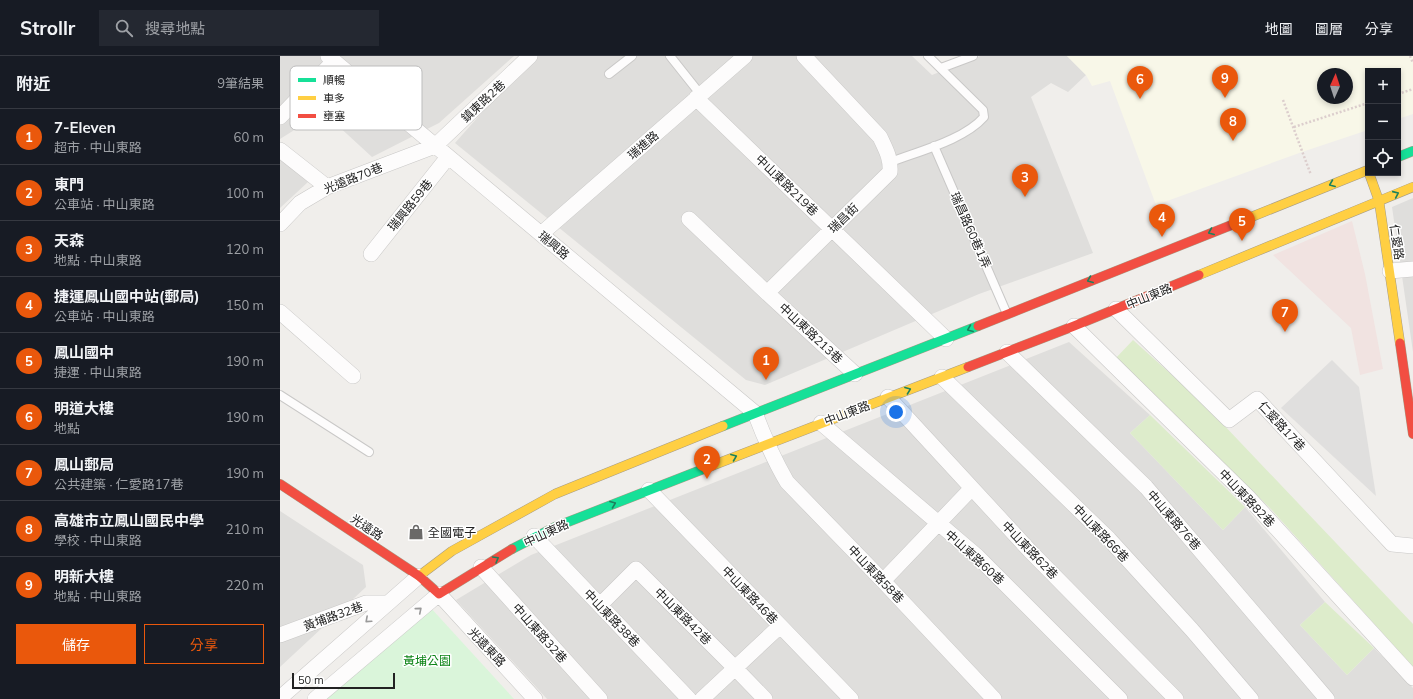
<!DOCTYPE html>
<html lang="zh-TW">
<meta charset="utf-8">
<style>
:root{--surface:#171b24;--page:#242831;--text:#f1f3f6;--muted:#9ea1a6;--line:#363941;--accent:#ea580c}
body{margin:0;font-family:Mulish,"Noto Sans TC",sans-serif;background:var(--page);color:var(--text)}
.controls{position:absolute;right:12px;top:12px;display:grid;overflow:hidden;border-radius:0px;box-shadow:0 2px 6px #0003}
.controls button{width:36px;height:36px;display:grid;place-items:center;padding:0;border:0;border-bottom:1px solid var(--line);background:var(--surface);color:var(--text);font:20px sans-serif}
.compass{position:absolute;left:1037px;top:12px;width:36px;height:36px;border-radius:50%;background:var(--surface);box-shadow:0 2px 6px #0003;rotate:3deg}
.scale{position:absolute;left:12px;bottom:10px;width:103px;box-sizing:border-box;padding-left:4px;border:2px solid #222;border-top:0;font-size:11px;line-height:14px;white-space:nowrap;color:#222;-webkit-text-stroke:3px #fff;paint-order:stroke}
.you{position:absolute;left:616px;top:356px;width:14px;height:14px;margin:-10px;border:3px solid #fff;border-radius:50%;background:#1a73e8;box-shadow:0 0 0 6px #1a73e833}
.badge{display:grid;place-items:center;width:26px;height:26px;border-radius:50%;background:var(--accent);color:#fff;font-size:13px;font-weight:700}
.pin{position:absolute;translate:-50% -33px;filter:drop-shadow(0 1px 2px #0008)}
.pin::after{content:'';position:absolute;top:21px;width:14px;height:12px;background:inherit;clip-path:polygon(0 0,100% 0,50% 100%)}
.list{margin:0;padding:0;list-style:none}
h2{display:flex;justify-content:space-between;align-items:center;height:52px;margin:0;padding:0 16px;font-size:17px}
h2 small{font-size:13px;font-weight:400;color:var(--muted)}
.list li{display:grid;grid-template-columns:26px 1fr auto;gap:12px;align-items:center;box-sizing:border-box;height:56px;padding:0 16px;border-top:1px solid var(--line)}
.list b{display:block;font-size:15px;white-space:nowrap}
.list p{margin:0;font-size:13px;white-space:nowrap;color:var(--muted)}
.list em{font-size:13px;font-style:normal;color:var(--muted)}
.actions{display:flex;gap:8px;padding:12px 16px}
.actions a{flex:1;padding:9px 0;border:1px solid var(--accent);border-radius:0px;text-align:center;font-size:14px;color:var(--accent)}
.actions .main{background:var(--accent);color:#fff}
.icon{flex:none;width:22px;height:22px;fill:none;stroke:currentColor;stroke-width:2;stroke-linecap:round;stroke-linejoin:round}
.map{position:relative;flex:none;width:1133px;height:643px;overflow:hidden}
header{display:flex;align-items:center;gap:24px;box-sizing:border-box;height:56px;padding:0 20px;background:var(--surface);border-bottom:1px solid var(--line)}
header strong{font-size:19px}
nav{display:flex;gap:22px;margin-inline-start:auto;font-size:14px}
.search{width:280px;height:36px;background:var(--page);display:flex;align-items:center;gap:10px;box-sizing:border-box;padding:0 14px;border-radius:0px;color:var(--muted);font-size:15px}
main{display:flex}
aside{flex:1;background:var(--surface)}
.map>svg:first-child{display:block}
.residential{fill:#dfdedc}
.commercial{fill:#f1e3e1}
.education{fill:#f8f7e8;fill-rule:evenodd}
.grass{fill:#ddeccb}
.park{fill:#daf5da}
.parking{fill:#e0dfde}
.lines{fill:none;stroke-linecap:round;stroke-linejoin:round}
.lane-casing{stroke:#c9c8c7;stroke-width:10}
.street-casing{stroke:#c9c8c7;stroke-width:16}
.fast-casing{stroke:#a79c86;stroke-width:10}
.slow-casing{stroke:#a79c86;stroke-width:10}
.jam-casing{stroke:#a79c86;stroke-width:10}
.path{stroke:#dccecd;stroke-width:2.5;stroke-dasharray:2 2;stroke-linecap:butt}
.lane{stroke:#fdfcfc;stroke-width:8}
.street{stroke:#fdfcfc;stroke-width:15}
.fast{stroke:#16e098;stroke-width:9}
.slow{stroke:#ffcf43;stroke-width:9}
.jam{stroke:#f24e42;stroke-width:9}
.oneway{stroke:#1c815d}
.oneway2{stroke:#9a9a9a}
.labels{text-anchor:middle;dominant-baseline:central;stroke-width:3;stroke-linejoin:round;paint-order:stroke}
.street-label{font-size:12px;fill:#222;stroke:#fff}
.poi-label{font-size:12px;fill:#222;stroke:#fff;text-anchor:start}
.park-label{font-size:12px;fill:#0c8416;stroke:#fff}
.key{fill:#fff;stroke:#bdbdbd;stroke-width:1}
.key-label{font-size:11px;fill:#222}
</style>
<header>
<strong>Strollr</strong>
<div class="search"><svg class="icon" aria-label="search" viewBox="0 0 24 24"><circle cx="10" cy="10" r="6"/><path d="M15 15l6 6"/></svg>搜尋地點</div>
<nav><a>地圖</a><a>圖層</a><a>分享</a></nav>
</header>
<main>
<aside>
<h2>附近<small>9筆結果</small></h2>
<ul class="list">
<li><span class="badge">1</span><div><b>7-Eleven</b><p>超市 · 中山東路</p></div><em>60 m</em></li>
<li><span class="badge">2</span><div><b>東門</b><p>公車站 · 中山東路</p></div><em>100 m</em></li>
<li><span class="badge">3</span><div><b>天森</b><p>地點 · 中山東路</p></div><em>120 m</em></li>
<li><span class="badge">4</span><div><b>捷運鳳山國中站(郵局)</b><p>公車站 · 中山東路</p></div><em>150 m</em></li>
<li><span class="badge">5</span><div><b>鳳山國中</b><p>捷運 · 中山東路</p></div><em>190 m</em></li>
<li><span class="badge">6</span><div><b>明道大樓</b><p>地點</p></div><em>190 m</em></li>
<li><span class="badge">7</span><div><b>鳳山郵局</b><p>公共建築 · 仁愛路17巷</p></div><em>190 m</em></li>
<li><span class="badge">8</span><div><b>高雄市立鳳山國民中學</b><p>學校 · 中山東路</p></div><em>210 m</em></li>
<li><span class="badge">9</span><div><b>明新大樓</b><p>地點 · 中山東路</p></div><em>220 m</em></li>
</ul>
<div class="actions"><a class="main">儲存</a><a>分享</a></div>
</aside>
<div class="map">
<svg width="1133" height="643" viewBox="0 0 1133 643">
<rect width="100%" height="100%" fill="#f0eeeb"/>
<!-- residential -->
<path class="residential" d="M0 0H234L159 67 92 101 43 56 0 83Z
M252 0H632L652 19 700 0H787L806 19 788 36 771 27 751 41 813 197 699 238 485 329 466 324 175 87Z
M0 101 28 126 0 152Z
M1133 142V296L1112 151Z
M789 286 870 359 850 377 943 474 965 451 1045 546 1020 569 1067 619 1094 592 1133 632V643H267L176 544 251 499Z
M0 455 83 509 86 531 0 611Z"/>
<!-- commercial -->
<path class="commercial" d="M1072 165 1085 218 1103 313 1080 319 1071 272 993 199Z"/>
<!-- education -->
<path class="education" d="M787 0H1133V58L1118 63V15H1088V74L1022 96 876 149 830 25 812 30 806 19ZM1043 18H1067V42H1043Z"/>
<!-- grass -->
<path class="grass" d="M853 284 922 346 1133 568V611L989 451 835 303Z
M870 359 965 451 943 474 850 377Z
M1045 546 1094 592 1067 619 1020 569Z"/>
<!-- park -->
<path class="park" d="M150 551 234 643H38Z"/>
<!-- parking -->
<path class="parking" d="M1052 304 1079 331 1096 440 1001 352Z"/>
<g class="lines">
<!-- lane casing -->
<g class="lane-casing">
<path id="lane" d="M390 0 421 39
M661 12 693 0
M329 18 352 0
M654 90 727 258
M611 106C639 95 684 84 704 61L703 54 648 0
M0 339 89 396"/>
</g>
<!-- street casing -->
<g class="street-casing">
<path id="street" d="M48 0 475 357C484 381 494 404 507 426L603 525 714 643
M416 42 666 283
M0 61 54 5
M0 94 47 131
M409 163 487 237 575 318
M0 168 20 147 47 131 155 90 250 0
M261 178 465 0
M91 198 168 101
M1110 215 1133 213
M487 237 610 116C611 102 606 94 600 81L524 0
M836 253 949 364 977 343 1112 488 1133 490
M0 256 73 320
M794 270 968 441 1133 622
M727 296 866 431 1047 643
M662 321 829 483 912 574 971 643
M608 341 750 495 896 643
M541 367 697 500 840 643
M369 434 571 643
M254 480 409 643
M201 511 320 643
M603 525 691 433
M320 549 356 513 455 612 485 643
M0 579 86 547H107
M0 642 139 520
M35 643 159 538 255 643
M422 643 500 570"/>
</g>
<!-- fast casing -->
<g class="fast-casing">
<path id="fast" d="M1118 101 1133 95
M443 370 698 270
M232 493 275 471 426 412"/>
</g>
<!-- slow casing -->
<g class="slow-casing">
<path id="slow" d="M1089 117 1099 145 1120 287
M954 168 1088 114
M919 219 1133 131
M426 412 688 311
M139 520 172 495 275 438 443 370"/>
</g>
<!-- jam casing -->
<g class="jam-casing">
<path id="jam" d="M698 270 954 168
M1120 287 1133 378
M688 311 794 270 919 219
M0 428 139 520 159 538 232 493"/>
</g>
<!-- path -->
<path class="path" d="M1130 0 1133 7
M1118 38 1133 33
M1003 44 1031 119
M1014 71 1088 47"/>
<!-- lane -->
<use href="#lane" class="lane"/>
<!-- street -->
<use href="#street" class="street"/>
<!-- fast -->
<use href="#fast" class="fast"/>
<!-- slow -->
<use href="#slow" class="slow"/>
<!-- jam -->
<use href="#jam" class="jam"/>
</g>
<!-- one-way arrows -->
<defs><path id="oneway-chevron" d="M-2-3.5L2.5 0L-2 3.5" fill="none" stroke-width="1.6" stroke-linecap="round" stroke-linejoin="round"/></defs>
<g class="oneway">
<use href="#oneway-chevron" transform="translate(1052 128) rotate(158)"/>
<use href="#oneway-chevron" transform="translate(1116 138) rotate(-24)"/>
<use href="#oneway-chevron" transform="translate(931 176) rotate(158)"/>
<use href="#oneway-chevron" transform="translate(810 224) rotate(158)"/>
<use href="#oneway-chevron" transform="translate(690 273) rotate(158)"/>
<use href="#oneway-chevron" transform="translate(628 334) rotate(-21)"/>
<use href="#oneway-chevron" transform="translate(454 401) rotate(-22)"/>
<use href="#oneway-chevron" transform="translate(333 448) rotate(-21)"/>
<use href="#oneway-chevron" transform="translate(216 503) rotate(-30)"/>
</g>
<g class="oneway2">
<use href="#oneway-chevron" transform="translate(139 554) rotate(-40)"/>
<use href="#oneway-chevron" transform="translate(88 564) rotate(138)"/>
</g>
<!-- icons -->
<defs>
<g id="shop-bare" transform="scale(1.2)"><path d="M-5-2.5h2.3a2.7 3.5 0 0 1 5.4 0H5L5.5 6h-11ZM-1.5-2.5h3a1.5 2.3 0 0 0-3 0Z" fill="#6a6968" stroke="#fff" stroke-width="2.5" paint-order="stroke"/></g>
</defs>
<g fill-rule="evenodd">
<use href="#shop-bare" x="136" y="476"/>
</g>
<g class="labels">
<!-- street labels -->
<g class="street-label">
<text transform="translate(203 45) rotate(-43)">鎮東路2巷</text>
<text transform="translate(363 89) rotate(-41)">瑞進路</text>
<text transform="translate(73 122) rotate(-22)">光遠路70巷</text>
<text transform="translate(507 129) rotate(44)">中山東路219巷</text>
<text transform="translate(130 149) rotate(-51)">瑞興路59巷</text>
<text transform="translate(563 162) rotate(-44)">瑞昌街</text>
<text transform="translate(691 174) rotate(66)">瑞昌路60巷1弄</text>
<text transform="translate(1117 186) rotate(82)">仁愛路</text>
<text transform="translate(274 189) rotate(40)">瑞興路</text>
<text transform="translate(869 240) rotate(-22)">中山東路</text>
<text transform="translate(531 277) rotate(43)">中山東路213巷</text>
<text transform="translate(567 357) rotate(-21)">中山東路</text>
<text transform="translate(1002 370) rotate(47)">仁愛路17巷</text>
<text transform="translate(967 442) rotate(46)">中山東路82巷</text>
<text transform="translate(894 464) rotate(49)">中山東路76巷</text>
<text transform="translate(87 471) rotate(34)">光遠路</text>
<text transform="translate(266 477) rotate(-25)">中山東路</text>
<text transform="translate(821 477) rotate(46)">中山東路66巷</text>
<text transform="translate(750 494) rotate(46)">中山東路62巷</text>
<text transform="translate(695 501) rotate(42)">中山東路60巷</text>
<text transform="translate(596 518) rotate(46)">中山東路58巷</text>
<text transform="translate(470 539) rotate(46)">中山東路46巷</text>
<text transform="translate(53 560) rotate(-20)">黃埔路32巷</text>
<text transform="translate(403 560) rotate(45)">中山東路42巷</text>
<text transform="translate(332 562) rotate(46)">中山東路38巷</text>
<text transform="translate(260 577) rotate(48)">中山東路32巷</text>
<text transform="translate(207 591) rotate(47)">光遠東路</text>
</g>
<!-- poi labels -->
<g class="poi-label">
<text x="148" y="476">全國電子</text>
</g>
<!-- park labels -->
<g class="park-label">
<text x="147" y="604">黃埔公園</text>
</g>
</g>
<!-- legend -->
<rect x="10" y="10" width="132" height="64" rx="6" class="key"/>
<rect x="18" y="22" width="18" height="4" fill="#16e098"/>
<rect x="18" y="40" width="18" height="4" fill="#ffcf43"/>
<rect x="18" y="58" width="18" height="4" fill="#f24e42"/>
<g class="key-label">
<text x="43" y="28">順暢</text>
<text x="43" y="46">車多</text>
<text x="43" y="64">壅塞</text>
</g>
</svg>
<div class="controls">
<button>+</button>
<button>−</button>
<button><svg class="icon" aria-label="locate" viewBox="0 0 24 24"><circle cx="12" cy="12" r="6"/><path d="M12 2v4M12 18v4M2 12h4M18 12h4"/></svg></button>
</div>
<svg class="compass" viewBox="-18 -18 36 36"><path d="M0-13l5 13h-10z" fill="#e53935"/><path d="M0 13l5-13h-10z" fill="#9ea1a6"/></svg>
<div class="scale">50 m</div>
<div class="you"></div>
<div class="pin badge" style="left:486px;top:324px">1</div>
<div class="pin badge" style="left:427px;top:423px">2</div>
<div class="pin badge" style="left:745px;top:141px">3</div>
<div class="pin badge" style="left:882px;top:181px">4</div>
<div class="pin badge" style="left:962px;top:185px">5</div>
<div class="pin badge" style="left:860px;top:43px">6</div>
<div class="pin badge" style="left:1005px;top:276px">7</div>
<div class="pin badge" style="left:953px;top:85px">8</div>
<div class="pin badge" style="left:945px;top:42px">9</div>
</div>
</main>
